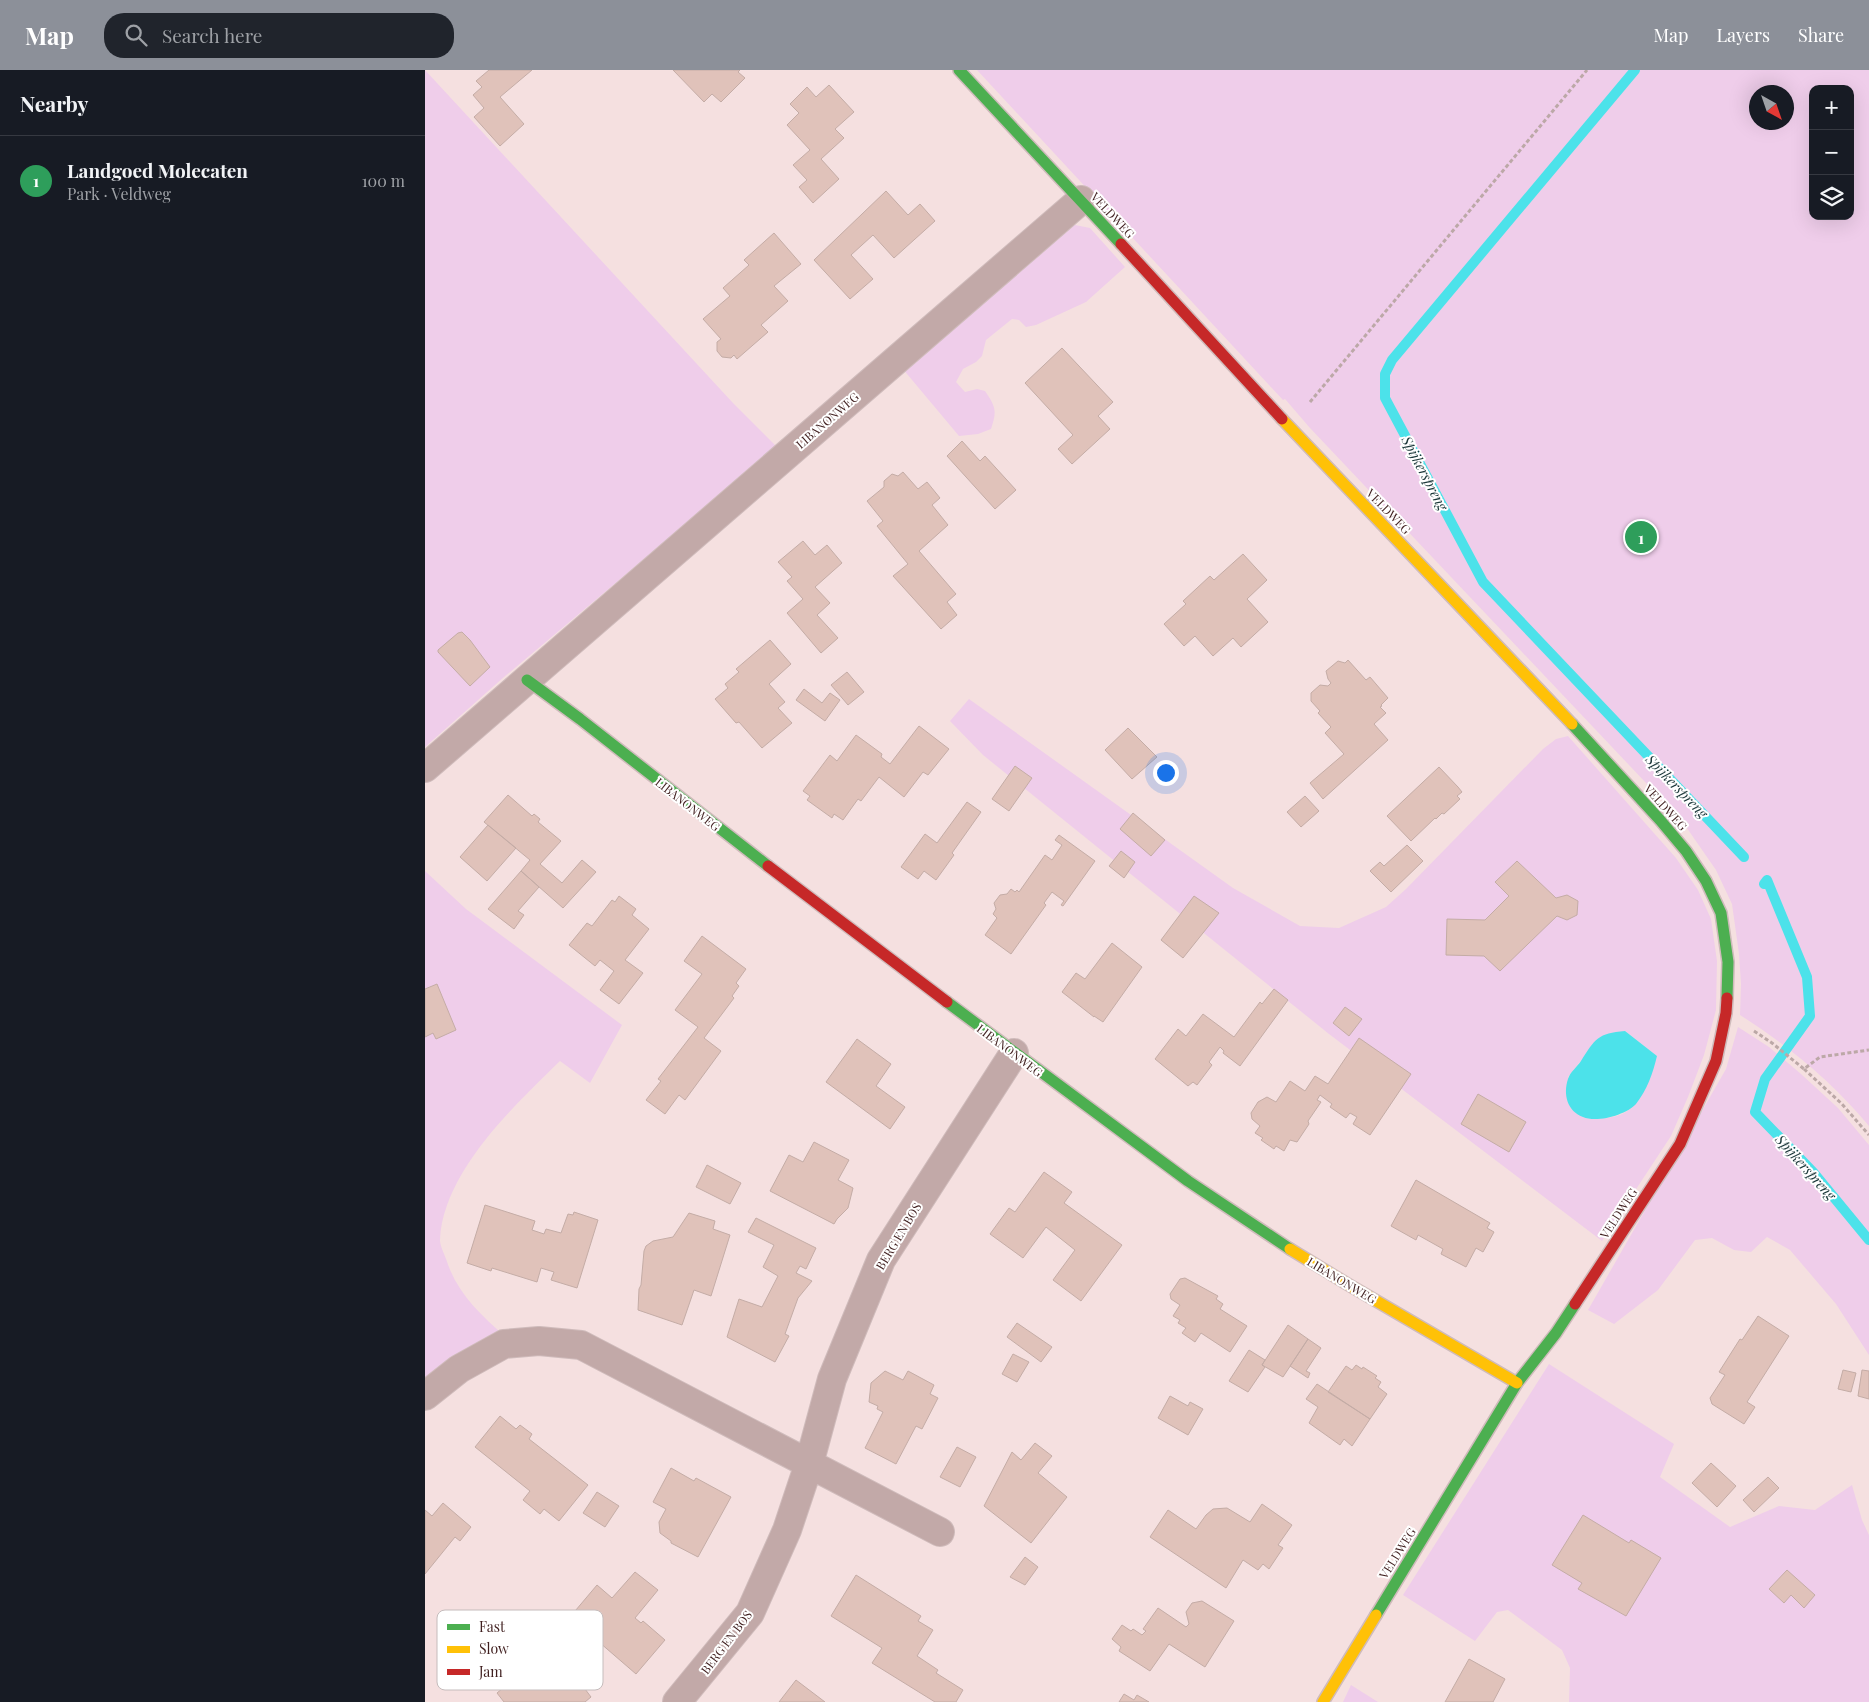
<!DOCTYPE html>
<meta charset="utf-8">
<style>
:root{--surface:#171b24;--page:#20242c;--text:#f1f3f6;--muted:#9ea1a6;--line:#363941;--accent:#8c9099}
body{margin:0;font-family:"Playfair Display",serif;background:var(--page);color:var(--text)}
.controls{position:absolute;right:15px;top:15px;display:grid;overflow:hidden;border-radius:10px;box-shadow:0 5px 20px #0002}
.controls button{width:45px;height:45px;display:grid;place-items:center;padding:0;border:0;border-bottom:1px solid var(--line);background:var(--surface);color:var(--text);font:25px sans-serif}
.compass{position:absolute;left:1324px;top:15px;width:45px;height:45px;border-radius:50%;background:var(--surface);box-shadow:0 5px 20px #0002;rotate:140deg}
.you{position:absolute;left:740px;top:702px;width:18px;height:18px;margin:-12px;border:4px solid #fff;border-radius:50%;background:#1a73e8;box-shadow:0 0 0 8px #1a73e833}
.badge{display:grid;place-items:center;width:32px;height:32px;border-radius:50%;background:var(--accent);color:#fff;font-size:16px;font-weight:700}
.pin{position:absolute;translate:-50% -50%;border:2px solid #fff;box-shadow:0 1px 5px #0006}
.list{margin:0;padding:0;list-style:none}
h2{display:flex;justify-content:space-between;align-items:center;height:65px;margin:0;padding:0 20px;font-size:21px}
h2 small{font-size:16px;font-weight:400;color:var(--muted)}
.list li{display:grid;grid-template-columns:32px 1fr auto;gap:15px;align-items:center;box-sizing:border-box;height:90px;padding:0 20px;border-top:1px solid var(--line)}
.list b{display:block;font-size:19px;white-space:nowrap}
.list p{margin:0;font-size:16px;white-space:nowrap;color:var(--muted)}
.list em{font-size:16px;font-style:normal;color:var(--muted)}
.icon{flex:none;width:28px;height:28px;fill:none;stroke:currentColor;stroke-width:2;stroke-linecap:round;stroke-linejoin:round}
.map{position:relative;flex:none;width:1444px;height:1632px;overflow:hidden}
header{display:flex;align-items:center;gap:30px;box-sizing:border-box;height:70px;padding:0 25px;background:var(--accent);color:#fff}
header strong{font-size:24px}
nav{display:flex;gap:28px;margin-inline-start:auto;font-size:18px}
.search{width:350px;height:45px;background:var(--page);display:flex;align-items:center;gap:12px;box-sizing:border-box;padding:0 18px;border-radius:20px;color:var(--muted);font-size:19px}
main{display:flex}
aside{flex:1;background:var(--surface)}
.map>svg:first-child{display:block}
.green{fill:#efcdea;fill-rule:evenodd}
.water{fill:#4ce2ea}
.lines{fill:none;stroke-linecap:round;stroke-linejoin:round}
.stream{stroke:#4ce2ea;stroke-width:10}
.building{fill:#e0c2ba;stroke:#c4aca6}
.street-casing{stroke:#cfbbbb;stroke-width:30}
.fast-casing{stroke:#cfbbbb;stroke-width:14}
.slow-casing{stroke:#cfbbbb;stroke-width:14}
.jam-casing{stroke:#cfbbbb;stroke-width:14}
.path{stroke:#bca8a7;stroke-width:3;stroke-dasharray:4 2.5;stroke-linecap:butt}
.street{stroke:#c2a9a8;stroke-width:28}
.fast{stroke:#4caf50;stroke-width:11}
.slow{stroke:#ffc107;stroke-width:11}
.jam{stroke:#c62828;stroke-width:11}
.labels{text-anchor:middle;dominant-baseline:central;stroke-width:4;stroke-linejoin:round;paint-order:stroke}
.street-label{font-size:12px;fill:#3f1e1e;stroke:#fff}
.water-label{font-size:14px;font-style:italic;fill:#1c383a;stroke:#fff}
.key{fill:#fff;stroke:#c5bcbc;stroke-width:1}
.key-label{font-size:14px;fill:#3f1e1e}
</style>
<header>
<strong>Map</strong>
<div class="search"><svg class="icon" aria-label="search" viewBox="0 0 24 24"><circle cx="10" cy="10" r="6"/><path d="M15 15l6 6"/></svg>Search here</div>
<nav><a>Map</a><a>Layers</a><a>Share</a></nav>
</header>
<main>
<aside>
<h2>Nearby<small></small></h2>
<ul class="list">
<li><span class="badge" style="background:#2e9e5b">1</span><div><b>Landgoed Molecaten</b><p>Park · Veldweg</p></div><em>100 m</em></li>
</ul>
</aside>
<div class="map">
<svg width="1444" height="1632" viewBox="0 0 1444 1632">
<rect width="100%" height="100%" fill="#f5e0e0"/>
<!-- green -->
<path class="green" d="M0 0 308 333 352 377 79 607 0 677Z
M552 0H1444V1056C1406 1011 1365 977 1315 945L1316 914 1314 884 1307 834 1291 800 1257 751 885 358 860 329 858 330ZM1388 19H1425V146H1388ZM1332 22H1362V52H1332Z
M650 155 665 158 700 197 661 232 611 255 601 257 594 250 587 249 561 270 557 286 551 292 538 299 531 312 540 322 552 319 560 321C571 337 572 341 566 359L553 364 534 366 477 298 637 161Z
M544 629 808 818 875 856 914 858 961 837 981 819 1118 679 1131 669 1143 666 1251 788 1273 820 1286 849 1292 891 1291 940 1279 985 1263 1027 1246 1066 1177 1171 904 964 558 685 525 651ZM1200 961 1232 986C1225 1004 1218 1034 1199 1043 1190 1048 1178 1048 1168 1049L1143 1007 1154 993Z
M0 801 41 839 197 955 165 1013 135 991C89 1036 18 1102 15 1170 15 1176 19 1183 21 1189 31 1221 54 1244 80 1266L0 1314Z
M1313 957 1344 977 1376 1004 1413 1038 1444 1075V1285L1411 1234 1365 1180 1342 1167 1326 1182 1309 1180 1287 1168 1270 1170 1233 1220 1189 1254 1163 1240 1301 999Z
M1124 1294 1249 1374 1235 1407 1305 1457 1354 1436 1390 1440 1427 1415 1437 1450 1444 1465V1632H1144L1145 1598 1137 1580 1083 1540 1072 1542 1050 1571 978 1525Z
M926 1615 953 1632H918Z"/>
<!-- water -->
<path class="water" d="M1200 961 1232 986C1228 1003 1222 1020 1211 1034 1201 1045 1172 1053 1158 1047 1142 1041 1138 1024 1143 1009 1145 1002 1152 997 1156 991 1170 969 1173 963 1200 961Z"/>
<g class="lines">
<!-- stream -->
<path class="stream" d="M1210 0 967 290 960 304V328L1058 512 1319 787
M1339 814 1342 810 1382 907 1385 946 1340 1009 1330 1042 1388 1102 1444 1170"/>
</g>
<!-- building -->
<path class="building" d="M64 0H107L75 27 99 54 75 76 49 47 59 38 48 25 57 17 51 11Z
M248 0H315L313 2 320 8 296 32 287 24 279 32Z
M404 15 429 42 410 59 419 68 396 89 414 109 388 133 374 117 382 110 368 95 385 80 362 55 374 43 365 34 382 17 391 27Z
M461 121 483 145 495 134 510 151 469 188 448 165 426 185 448 209 425 229 389 190Z
M349 163 376 194 349 216 363 231 336 255 343 262 312 289 309 285 306 288 297 287 292 281V272L296 269 278 249 305 226 298 218 324 195 319 190Z
M637 278 688 332 673 346 685 359 647 394 633 379 648 365 600 313Z
M537 371 555 391 560 386 591 420 570 439 522 386Z
M478 402 493 419 502 412 515 428 507 435 523 455 494 481 531 524 522 532 532 545 516 559 468 506 483 494 452 456 458 451 442 431 459 417V411L467 404 473 406Z
M378 471 390 485 402 475 417 493 390 517 405 533 392 545 413 568 396 583 362 543 378 529 362 511 367 507 353 492Z
M818 484 842 510 822 529 843 552 816 577 808 568 788 586 770 566 759 576 739 554 761 534 758 531 785 506 789 510Z
M37 562 45 570 65 597 45 616 13 582V580L33 563Z
M345 570 366 594 344 614 360 632 353 638 367 653 337 678 314 652 311 653 290 629 303 618 300 614 314 602 311 599Z
M923 590 941 610 945 607 963 628 956 635 957 636 955 637 961 643 949 654 963 670 898 729 885 713 919 684 900 663 906 657 893 643 895 641 886 631V623L895 615 903 616 906 613 903 609 901 601 913 591 920 593Z
M422 602 439 622 423 635 406 615Z
M379 619 397 633 405 623 415 630 400 651 371 630Z
M494 656 524 679 503 705 498 702 479 727 454 707 436 731 433 729 418 750 409 744 407 748 382 730 385 726 378 721 405 685 412 691 431 665 457 684 456 687 465 694Z
M703 658 732 687 707 709 680 680Z
M590 696 607 708 584 741 567 729Z
M1014 697 1033 717 1037 722 1032 726 1035 729 1019 744 1017 743 1011 749 1010 748 986 771 962 746Z
M83 725 107 746 109 744 115 749 113 752 136 771 115 794 137 813 157 790 171 802 138 838 96 801 105 790 59 752Z
M880 726 894 741 876 757 862 742Z
M542 732 556 742 527 783 529 785 511 810 499 801 493 809 476 797 500 764 512 773Z
M708 743 740 770 726 786 695 759Z
M63 755 91 778 62 811 35 787Z
M634 765 670 791 638 836 636 835 639 831 627 822 619 833 621 835 586 884 560 865 572 848 568 844 571 839 569 833 575 825 582 824 586 819 590 822 592 820 594 822 620 785 627 790 637 775 630 770Z
M982 775 998 791 966 822 945 801 955 792 959 796Z
M696 781 710 792 699 808 684 796Z
M1092 791 1131 828 1142 825 1153 831 1152 845 1142 850 1132 846 1075 901 1059 886 1021 885 1022 849 1060 850 1084 826 1070 812Z
M96 801 114 817 93 841 99 845 89 859 63 839Z
M194 826 211 839 207 845 224 859 200 890 218 903 194 934 175 920 189 901 175 890 170 896 144 875 162 853 167 856 187 830 190 832Z
M769 826 794 843 758 888 736 870Z
M277 866 321 899 311 913 314 916 307 926 309 928 279 968 296 981 260 1030 254 1025 240 1044 221 1030 236 1011 233 1009 273 957 250 940 277 904 259 891Z
M687 873 717 897 678 952 669 946V947L637 922 651 903 660 909Z
M12 914 31 960 11 969 8 963 0 967V919Z
M849 919 863 930 815 996 798 983 799 981 795 977 784 992 787 995 772 1015 768 1012 763 1016 730 989 753 959 761 966 778 944 809 967 835 932 837 934Z
M920 937 937 949 924 966 908 953Z
M934 968 986 1004 945 1065 928 1054 932 1047 925 1043 921 1048 905 1037 907 1034 895 1025 892 1030 896 1032 883 1051 884 1054 872 1072 865 1070 859 1081 851 1076 849 1079 836 1070 838 1068 830 1063 835 1056 827 1049 826 1043 833 1032 842 1027 851 1032 865 1011 880 1021 890 1006 903 1014Z
M432 969 466 994 451 1016 480 1037 465 1059 401 1012Z
M1053 1024 1101 1052 1084 1082 1036 1054Z
M389 1072 424 1090 413 1110 428 1118 423 1138 412 1149 409 1154 345 1121 364 1085 378 1092Z
M282 1095 316 1113 305 1134 271 1117Z
M619 1102 647 1122 639 1133 697 1175 656 1231 628 1210 650 1180 621 1157 598 1188 565 1164 584 1138 590 1142Z
M991 1110 1065 1153 1062 1158 1069 1162 1058 1182 1051 1178 1041 1197 1016 1184 1018 1179 993 1165 991 1170 966 1156Z
M60 1135 110 1151 107 1160 119 1164 121 1159 136 1163 143 1144 148 1145 149 1142 173 1150 152 1218 126 1210 129 1202 116 1198 112 1212 67 1198 66 1201 42 1193Z
M264 1143 290 1151 288 1159 305 1165 286 1226 269 1220 257 1255 213 1240 214 1219 216 1215 219 1181 221 1176 228 1171 248 1167Z
M331 1148 391 1178 381 1199 375 1196 371 1203 387 1211 373 1228 360 1264 364 1266 350 1292 302 1267 314 1229 337 1237 353 1206 338 1197 349 1175 323 1162Z
M760 1208 793 1226 791 1229 798 1234 795 1239 822 1256 805 1282 776 1263 770 1272 757 1263 761 1258 753 1253 755 1250 748 1246 755 1235 746 1229 745 1224 755 1209Z
M1333 1246 1364 1266 1322 1332 1330 1337 1319 1354 1287 1334 1285 1328 1300 1305 1294 1302 1315 1269 1317 1270Z
M592 1253 627 1277 616 1292 582 1267Z
M863 1255 883 1269 858 1307 837 1295Z
M883 1269 896 1278 881 1301 885 1303 883 1308 865 1296Z
M824 1280 840 1290 837 1295 840 1297 823 1322 804 1311Z
M588 1284 604 1292 592 1312 577 1304Z
M931 1295 937 1299 938 1297 952 1306 950 1308 956 1312 953 1317 962 1324 945 1349 903 1322 921 1296 927 1300Z
M1418 1300 1431 1303 1426 1322 1413 1319Z
M1437 1300 1444 1301V1329L1433 1326Z
M460 1301 478 1310 483 1301 509 1315 505 1324 513 1328 497 1359 491 1356 471 1394 440 1378 458 1342 452 1339 453 1336 444 1332 446 1313Z
M892 1314 945 1349 927 1376 919 1369 915 1375 884 1353 893 1337 881 1329Z
M745 1326 763 1336 765 1332 778 1339 763 1365 733 1348Z
M75 1346 91 1359 95 1355 107 1364 104 1369 163 1415 134 1451 119 1439 115 1444 98 1430 105 1421 50 1377Z
M610 1373 627 1386 613 1403 642 1427 606 1473 559 1436 587 1382 596 1390Z
M532 1377 551 1387 535 1417 515 1407Z
M1286 1393 1311 1416 1292 1437 1267 1413Z
M246 1398 269 1411 271 1408 306 1427 273 1487 246 1473V1471L235 1463 234 1452 241 1439 228 1432Z
M1343 1407 1354 1418 1329 1442 1318 1430Z
M172 1422 194 1436 180 1457 158 1443Z
M18 1433 46 1457 35 1471 30 1467 0 1504V1440L7 1446Z
M837 1434 867 1455 853 1475 858 1478 844 1499 838 1494 833 1500 818 1490 801 1518 725 1467 743 1440 771 1459 781 1445 788 1439 802 1438 825 1452Z
M1158 1445 1204 1473 1206 1470 1236 1488 1201 1546 1153 1519 1157 1513 1127 1495Z
M600 1487 613 1497 600 1515 585 1507Z
M1362 1500 1390 1525 1379 1538 1366 1525 1359 1533 1344 1519Z
M210 1502 233 1520 210 1548 216 1553 218 1551 240 1570 211 1604 145 1547 172 1515 187 1528Z
M431 1505 496 1546 493 1551 508 1560 492 1586 513 1600 511 1603 538 1620 531 1632H510L447 1593 457 1578 406 1546Z
M777 1531 809 1551 780 1597 744 1574 725 1601 694 1581 696 1577 687 1569 697 1555 706 1561 708 1559 717 1565 721 1561 718 1559 733 1538 761 1557 764 1554 761 1542 767 1533Z
M144 1578 154 1592 152 1593 155 1597 148 1603 166 1627 160 1632H79L72 1623 78 1618 69 1606 102 1580 112 1592 125 1582 130 1589Z
M1044 1589 1080 1609 1068 1632H1020Z
M371 1610 400 1632H354Z
M699 1624 709 1630 712 1625 724 1632H694Z"/>
<g class="lines">
<!-- street casing -->
<g class="street-casing">
<path id="street" d="M0 698 656 130
M0 1326 34 1299 79 1274 114 1271 156 1275 515 1462
M252 1632 325 1543 362 1460 384 1394 407 1309 456 1190 589 983"/>
</g>
<!-- fast casing -->
<g class="fast-casing">
<path id="fast" d="M534 0 696 174
M102 610 155 649 343 796
M1147 654 1235 750 1261 781 1281 811 1296 843 1303 892 1302 928
M522 932 763 1111 865 1179
M951 1545 1092 1313 1131 1263 1150 1234"/>
</g>
<!-- slow casing -->
<g class="slow-casing">
<path id="slow" d="M857 349 1147 654
M865 1179 924 1215 1092 1313
M898 1632 951 1545"/>
</g>
<!-- jam casing -->
<g class="jam-casing">
<path id="jam" d="M696 174 857 349
M343 796 522 932
M1150 1234 1255 1074 1291 991 1301 943 1302 928"/>
</g>
<!-- path -->
<path class="path" d="M885 332 1162 0
M1329 961 1347 973 1379 999 1395 987 1444 980
M1379 999 1416 1033 1444 1065"/>
<!-- street -->
<use href="#street" class="street"/>
<!-- fast -->
<use href="#fast" class="fast"/>
<!-- slow -->
<use href="#slow" class="slow"/>
<!-- jam -->
<use href="#jam" class="jam"/>
</g>
<g class="labels">
<!-- street labels -->
<g class="street-label">
<text transform="translate(688 145) rotate(47)">VELDWEG</text>
<text transform="translate(402 350) rotate(-41)">LIBANONWEG</text>
<text transform="translate(964 441) rotate(46)">VELDWEG</text>
<text transform="translate(263 734) rotate(38)">LIBANONWEG</text>
<text transform="translate(1241 737) rotate(48)">VELDWEG</text>
<text transform="translate(585 980) rotate(37)">LIBANONWEG</text>
<text transform="translate(1193 1143) rotate(-57)">VELDWEG</text>
<text transform="translate(473 1166) rotate(-59)">BERG EN BOS</text>
<text transform="translate(917 1210) rotate(31)">LIBANONWEG</text>
<text transform="translate(972 1483) rotate(-58)">VELDWEG</text>
<text transform="translate(301 1572) rotate(-53)">BERG EN BOS</text>
</g>
<!-- water labels -->
<g class="water-label">
<text transform="translate(1000 403) rotate(62)">Spijkerspreng</text>
<text transform="translate(1252 716) rotate(46)">Spijkerspreng</text>
<text transform="translate(1381 1097) rotate(48)">Spijkerspreng</text>
</g>
</g>
<!-- legend -->
<rect x="12" y="1540" width="166" height="80" rx="8" class="key"/>
<rect x="22" y="1554" width="23" height="6" fill="#4caf50"/>
<rect x="22" y="1576" width="23" height="7" fill="#ffc107"/>
<rect x="22" y="1599" width="23" height="6" fill="#c62828"/>
<g class="key-label">
<text x="54" y="1562">Fast</text>
<text x="54" y="1584">Slow</text>
<text x="54" y="1607">Jam</text>
</g>
</svg>
<div class="controls">
<button>+</button>
<button>−</button>
<button><svg class="icon" aria-label="layers" viewBox="0 0 24 24"><path d="M12 4l9 5-9 5-9-5zM3 14l9 5 9-5"/></svg></button>
</div>
<svg class="compass" viewBox="-18 -18 36 36"><path d="M0-13l5 13h-10z" fill="#e53935"/><path d="M0 13l5-13h-10z" fill="#9ea1a6"/></svg>
<div class="you"></div>
<div class="pin badge" style="left:1216px;top:467px;background:#2e9e5b">1</div>
</div>
</main>
